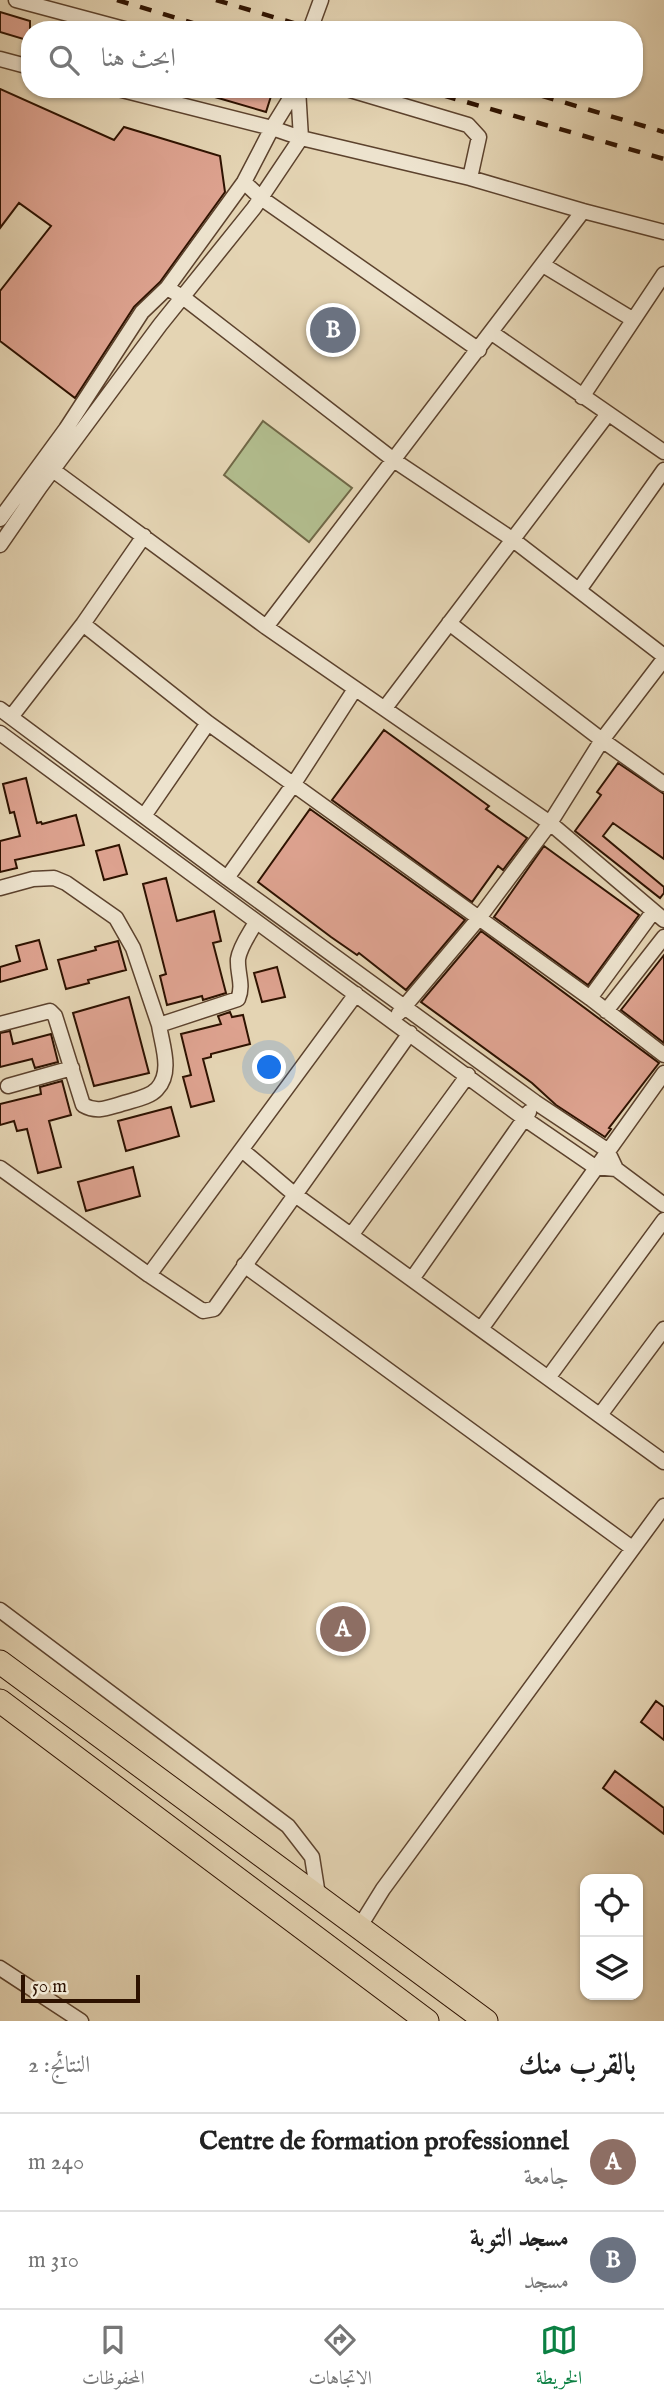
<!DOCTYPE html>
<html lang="ar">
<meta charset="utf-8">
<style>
:root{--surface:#fff;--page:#f2f2f2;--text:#222;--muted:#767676;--line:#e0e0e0;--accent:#0b8043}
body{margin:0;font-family:"IM FELL English",Amiri,serif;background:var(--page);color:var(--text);direction:rtl}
.controls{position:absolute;right:21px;bottom:21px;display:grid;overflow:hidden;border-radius:14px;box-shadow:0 2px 5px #0004}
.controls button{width:63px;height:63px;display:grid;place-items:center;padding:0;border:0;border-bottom:2px solid var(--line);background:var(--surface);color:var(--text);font:35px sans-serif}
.scale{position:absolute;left:21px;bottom:18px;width:119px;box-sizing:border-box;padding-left:7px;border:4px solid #2e1200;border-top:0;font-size:19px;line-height:24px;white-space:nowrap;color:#2e1200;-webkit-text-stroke:5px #ede3ce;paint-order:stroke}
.you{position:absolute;left:270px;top:1068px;width:24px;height:24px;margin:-18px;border:5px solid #fff;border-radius:50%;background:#1a73e8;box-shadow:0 0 0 10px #1a73e833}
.badge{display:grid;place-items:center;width:46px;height:46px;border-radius:50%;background:var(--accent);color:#fff;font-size:23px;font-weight:700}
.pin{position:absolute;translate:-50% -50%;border:4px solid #fff;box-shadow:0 2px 7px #0006}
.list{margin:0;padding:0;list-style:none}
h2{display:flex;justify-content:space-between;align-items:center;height:91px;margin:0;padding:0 28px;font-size:30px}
h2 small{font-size:23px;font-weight:400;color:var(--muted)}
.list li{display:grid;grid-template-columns:46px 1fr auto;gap:21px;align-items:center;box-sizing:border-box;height:98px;padding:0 28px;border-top:2px solid var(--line)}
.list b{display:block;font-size:26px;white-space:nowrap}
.list p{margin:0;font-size:23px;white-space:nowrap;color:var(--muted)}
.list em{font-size:23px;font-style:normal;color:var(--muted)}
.icon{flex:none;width:38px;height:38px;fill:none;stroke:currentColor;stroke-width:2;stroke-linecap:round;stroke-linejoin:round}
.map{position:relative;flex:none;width:664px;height:2021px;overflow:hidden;direction:ltr}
.search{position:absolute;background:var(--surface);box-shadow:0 2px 5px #0004;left:21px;right:21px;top:21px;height:77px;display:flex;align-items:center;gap:18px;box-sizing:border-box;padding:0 24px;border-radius:28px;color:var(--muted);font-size:26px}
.sheet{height:287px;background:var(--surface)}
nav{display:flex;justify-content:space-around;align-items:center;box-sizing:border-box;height:98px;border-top:2px solid var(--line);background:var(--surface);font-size:19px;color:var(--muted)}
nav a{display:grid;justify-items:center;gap:4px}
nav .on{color:var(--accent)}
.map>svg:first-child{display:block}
.green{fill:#b2bd8e;stroke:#706847;stroke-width:2}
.building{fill:#dda28f;stroke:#2e1200;stroke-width:2}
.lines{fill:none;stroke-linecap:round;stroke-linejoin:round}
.street-casing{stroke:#5c422d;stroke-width:17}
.primary-casing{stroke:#2e1200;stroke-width:25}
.street{stroke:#ede3ce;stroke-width:14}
.primary{stroke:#e4d4b3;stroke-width:23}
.rail{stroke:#2e1200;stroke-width:4.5;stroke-dasharray:12 12;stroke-linecap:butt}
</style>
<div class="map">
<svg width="664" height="2021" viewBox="0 0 664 2021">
<rect width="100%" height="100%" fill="#e4d4b3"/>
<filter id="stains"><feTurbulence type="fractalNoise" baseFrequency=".00286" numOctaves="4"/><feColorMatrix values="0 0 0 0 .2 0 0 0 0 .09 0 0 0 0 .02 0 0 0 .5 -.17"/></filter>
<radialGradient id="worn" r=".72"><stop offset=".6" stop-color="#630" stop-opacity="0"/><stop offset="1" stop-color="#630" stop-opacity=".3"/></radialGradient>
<!-- green -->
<path class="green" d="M263 421 352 488 309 542 224 475Z"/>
<!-- building -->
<path class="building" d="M0 12 30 21V41L0 32Z
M0 89 114 140 124 127 220 156 225 192 160 282 134 307 75 398 0 341V291L51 226 19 203 0 228Z
M202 89H258L272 93 266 112 201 93Z
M384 730 489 806 486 809 527 838 503 870 498 866 472 902 332 800Z
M618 763 664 794V859L613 823 603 836 664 887V893L660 898 575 831 601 795 597 792Z
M26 778 37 823 41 822 42 824 76 815 84 845 15 860 17 868 0 872V841L20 836 14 812 10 813 3 784Z
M310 809 465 920 406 990 359 953 357 955 331 937 258 882Z
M119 845 127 874 104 880 96 851Z
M544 846 639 915 588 985 494 917Z
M166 878 177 921 214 911 221 941 213 943 226 993 203 1000 202 996 167 1005 160 976 166 974 143 884Z
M481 931 659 1063 609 1128 611 1129 605 1137 556 1105 532 1083 421 1002Z
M39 940 47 969 0 982V967L20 961 16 946Z
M118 941 126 970 88 980 89 983 66 989 58 960 96 950 95 947Z
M664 955V1043L621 1010Z
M277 967 285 997 262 1002 254 973Z
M129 997 149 1073 94 1086 73 1013Z
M230 1012 232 1017 243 1015 250 1044 211 1054V1057L203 1059 214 1101 191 1107 183 1077 191 1075 181 1034 221 1024 218 1016Z
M10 1031 13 1044 51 1034 58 1062 35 1068 32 1059 0 1067V1033Z
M62 1081 71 1115 49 1121 61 1167 38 1173 27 1129 17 1131 14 1121 0 1125V1104L41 1094 40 1087Z
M171 1107 179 1136 126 1151 118 1121Z
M133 1167 140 1196 86 1211 78 1182Z
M656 1701 664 1707V1740L641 1722Z
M615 1771 664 1808V1834L603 1788Z"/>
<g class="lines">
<!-- street casing -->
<g class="street-casing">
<path id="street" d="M16 0 128 30
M310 30 321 0
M0 59 30 67
M118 89 272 128 301 138 470 178 583 211 664 232
M347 89 468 125 479 137 470 178
M244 182 261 198 479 350
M543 265 632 319
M167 288 184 298 395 461 512 539 664 656
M492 333 664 452
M582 397 664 274
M42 462 266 627 550 823 664 920
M0 519 66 429 142 312 167 288 244 182 272 128 296 89
M0 545 40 487 160 325 254 208 301 138 298 89
M579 590 664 470
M449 623 602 740 664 784
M83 624 208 723 590 998 664 1055
M266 627 583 211
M385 708 607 415
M0 709 227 878 535 1102 607 1150 616 1169 664 1205
M11 717 83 624 144 536
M0 733 525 1119 595 1167 616 1169
M144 816 208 723
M227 878 293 785 355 689
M0 888 33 879 54 878 66 883 116 918 133 948 159 1025
M590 998 653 912
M606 1011 664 937
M399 1013 479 918 550 823 602 740 664 659
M0 1024 50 1011 55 1016 83 1105C97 1113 107 1108 121 1104 132 1100 149 1098 157 1089 173 1072 162 1045 159 1025L238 999C244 985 237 973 238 959 240 946 250 933 256 922
M8 1086 72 1068
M242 1150 294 1194 664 1462
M0 1168 149 1275 203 1311 214 1309 410 1033
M352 1234 468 1075
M244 1265 632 1548
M149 1275 356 994
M412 1279 529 1112
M481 1329 664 1073
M548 1378 664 1220
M600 1415 664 1329
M0 1610 288 1826 312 1857 318 1895
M360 1926 383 1889 664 1506
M0 1968 81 2021"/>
</g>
<!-- primary casing -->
<g class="primary-casing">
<path id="primary" d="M0 1662 486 2021
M0 1701 427 2021"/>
</g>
<!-- street -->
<use href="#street" class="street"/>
<!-- primary -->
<use href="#primary" class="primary"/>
<!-- rail -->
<path class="rail" d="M117 0 216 30
M216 0 317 30
M421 89 664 159
M519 89 664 132"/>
</g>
<rect width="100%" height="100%" filter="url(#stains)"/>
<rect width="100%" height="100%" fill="url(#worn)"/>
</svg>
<div class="controls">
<button><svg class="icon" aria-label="locate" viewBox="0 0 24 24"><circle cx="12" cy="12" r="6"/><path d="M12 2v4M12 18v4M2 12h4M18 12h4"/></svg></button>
<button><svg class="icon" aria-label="layers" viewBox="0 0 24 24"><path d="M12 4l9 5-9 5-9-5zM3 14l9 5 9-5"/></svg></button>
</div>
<div class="scale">50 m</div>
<div class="you"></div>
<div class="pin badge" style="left:343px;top:1629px;background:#8d6e63">A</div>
<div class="pin badge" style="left:333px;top:330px;background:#6b7280">B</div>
<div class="search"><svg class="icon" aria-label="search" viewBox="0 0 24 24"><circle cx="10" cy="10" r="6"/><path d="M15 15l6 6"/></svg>ابحث هنا</div>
</div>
<section class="sheet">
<h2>بالقرب منك<small>النتائج: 2</small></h2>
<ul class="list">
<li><span class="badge" style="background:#8d6e63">A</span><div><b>Centre de formation professionnel</b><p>جامعة</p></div><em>240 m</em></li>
<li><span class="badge" style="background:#6b7280">B</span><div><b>مسجد التوبة</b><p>مسجد</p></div><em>310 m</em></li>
</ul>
</section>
<nav>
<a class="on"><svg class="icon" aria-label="map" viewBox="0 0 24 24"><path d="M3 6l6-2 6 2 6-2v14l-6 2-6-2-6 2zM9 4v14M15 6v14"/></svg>الخريطة</a>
<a><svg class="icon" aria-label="directions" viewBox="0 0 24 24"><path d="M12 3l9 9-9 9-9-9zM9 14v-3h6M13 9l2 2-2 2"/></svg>الاتجاهات</a>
<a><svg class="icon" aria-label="saved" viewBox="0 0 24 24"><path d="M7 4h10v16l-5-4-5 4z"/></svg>المحفوظات</a>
</nav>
